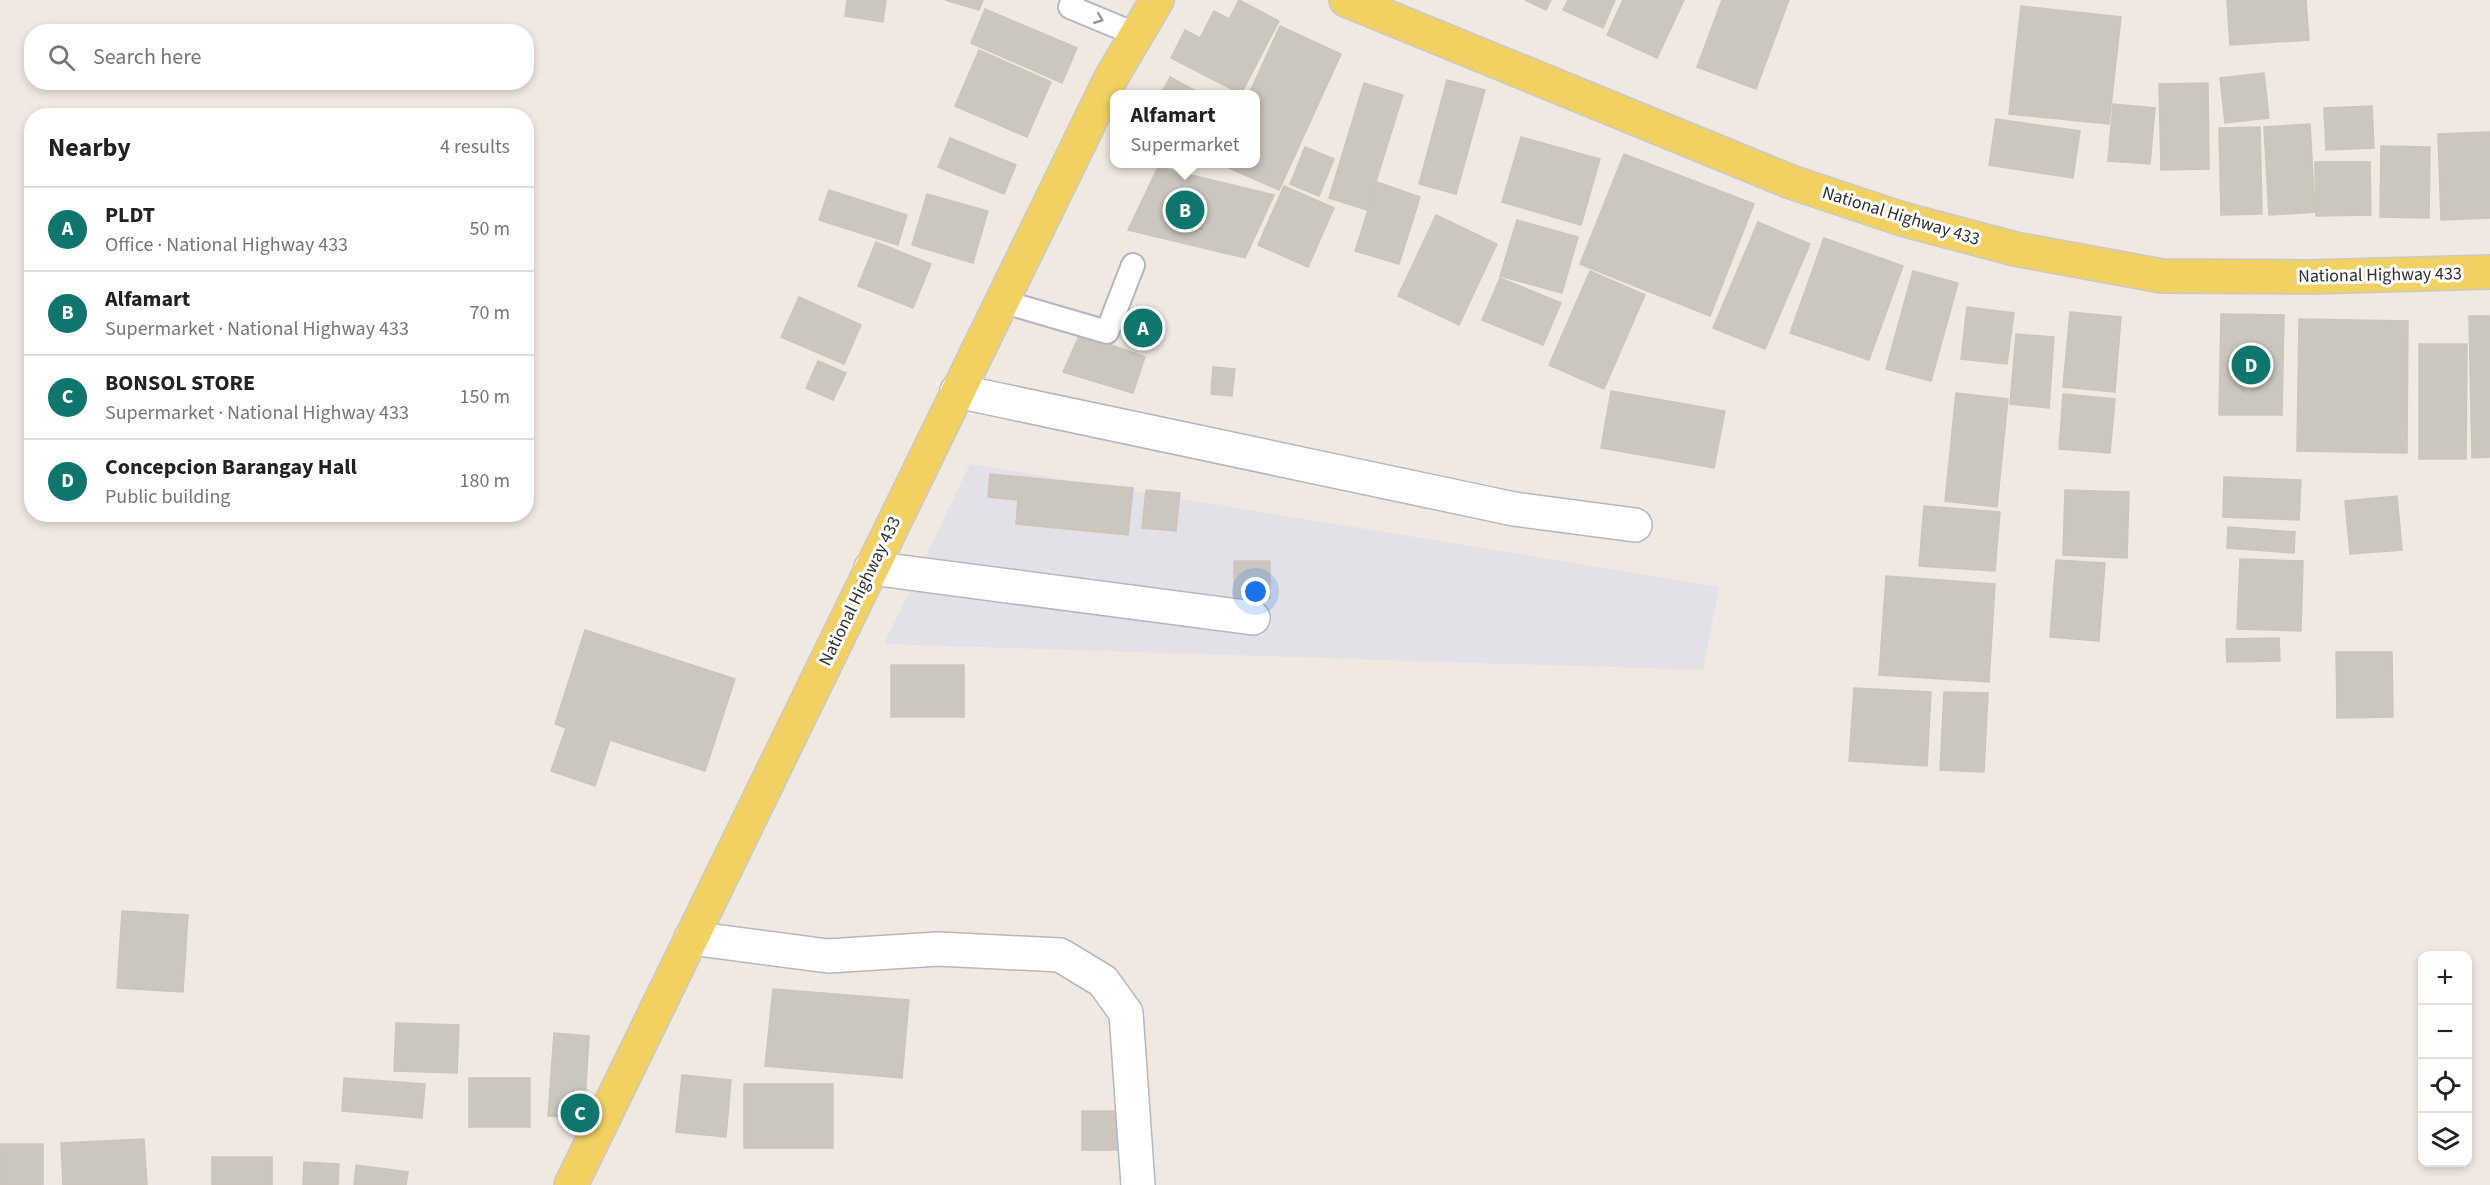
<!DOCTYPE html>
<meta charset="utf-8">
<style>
:root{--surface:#fff;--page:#f2f2f2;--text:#222;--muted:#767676;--line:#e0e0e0;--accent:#0f766e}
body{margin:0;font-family:"Source Sans 3",sans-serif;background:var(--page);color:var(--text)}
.controls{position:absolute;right:18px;bottom:18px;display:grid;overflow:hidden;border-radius:12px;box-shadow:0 3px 9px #0003}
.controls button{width:54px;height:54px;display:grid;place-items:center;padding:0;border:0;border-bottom:2px solid var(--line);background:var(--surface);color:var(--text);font:30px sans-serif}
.you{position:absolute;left:1256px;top:592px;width:21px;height:21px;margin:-15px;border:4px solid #fff;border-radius:50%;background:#1a73e8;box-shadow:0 0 0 9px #1a73e833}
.badge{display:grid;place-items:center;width:39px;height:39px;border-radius:50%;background:var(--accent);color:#fff;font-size:20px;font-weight:700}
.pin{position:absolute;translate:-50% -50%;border:3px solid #fff;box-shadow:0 2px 6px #0006}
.popup{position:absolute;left:1110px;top:90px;width:150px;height:78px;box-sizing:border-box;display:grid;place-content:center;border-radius:12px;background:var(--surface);filter:drop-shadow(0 2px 4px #0005);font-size:20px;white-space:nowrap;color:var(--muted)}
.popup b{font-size:22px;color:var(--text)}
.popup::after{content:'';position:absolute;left:50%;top:100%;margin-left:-12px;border:12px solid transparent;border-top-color:var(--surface)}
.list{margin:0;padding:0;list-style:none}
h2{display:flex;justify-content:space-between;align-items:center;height:78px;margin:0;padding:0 24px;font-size:26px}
h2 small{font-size:20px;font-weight:400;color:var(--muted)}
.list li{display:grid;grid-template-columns:39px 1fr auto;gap:18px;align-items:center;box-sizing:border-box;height:84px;padding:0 24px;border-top:2px solid var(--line)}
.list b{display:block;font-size:22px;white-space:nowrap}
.list p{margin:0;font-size:20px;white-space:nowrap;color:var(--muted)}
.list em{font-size:20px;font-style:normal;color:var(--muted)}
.icon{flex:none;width:33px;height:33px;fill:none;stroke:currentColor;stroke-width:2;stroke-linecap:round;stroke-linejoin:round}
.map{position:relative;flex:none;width:2490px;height:1185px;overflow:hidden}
.search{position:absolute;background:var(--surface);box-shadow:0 3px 9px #0003;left:24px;top:24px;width:510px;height:66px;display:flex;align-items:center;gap:15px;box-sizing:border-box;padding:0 21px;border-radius:24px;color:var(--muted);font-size:22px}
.panel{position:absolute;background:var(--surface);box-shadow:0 3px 9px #0003;left:24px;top:108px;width:510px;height:414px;border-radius:24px}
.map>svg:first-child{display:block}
.industrial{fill:#e3e1e8}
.building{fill:#cbc7bf;stroke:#cbc5ba;stroke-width:1.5}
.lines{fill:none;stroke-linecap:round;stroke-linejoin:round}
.lane-casing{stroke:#b4b7c1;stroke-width:26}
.street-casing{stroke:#b4b7c1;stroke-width:36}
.primary-casing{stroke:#c9c9c9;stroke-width:36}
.lane{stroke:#fff;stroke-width:22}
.street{stroke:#fff;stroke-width:33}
.primary{stroke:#f2d163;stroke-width:33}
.oneway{stroke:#969696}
.labels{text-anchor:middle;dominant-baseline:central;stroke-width:6;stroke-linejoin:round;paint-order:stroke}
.street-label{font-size:18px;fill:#2e2e2e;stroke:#fff}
</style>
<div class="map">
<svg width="2490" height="1185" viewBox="0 0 2490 1185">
<rect width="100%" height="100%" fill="#efe9e1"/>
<!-- industrial -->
<path class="industrial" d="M970 464 1719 587 1703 670 884 644Z"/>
<!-- building -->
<path class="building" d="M847 0H886L883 22 845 16Z
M945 0H983L979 10Z
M1239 0 1279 21 1241 94 1171 58 1185 30 1200 38 1214 11 1229 19Z
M1525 0H1551L1546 10Z
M1568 0H1615L1603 28 1563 10Z
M1623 0H1684L1657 58 1607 35Z
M1722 0H1789L1756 89 1697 67Z
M2227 0H2306L2309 40 2230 45Z
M2021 6 2121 17 2109 124 2009 114Z
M985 9 1077 48 1062 83 971 43Z
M1280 26 1341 54 1279 190 1220 164H1256V94H1249Z
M979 50 1051 82 1027 137 955 106Z
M2264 73 2269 118 2225 123 2220 78Z
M1170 77 1201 94H1161Z
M1447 80 1485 90 1456 194 1419 184Z
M1364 83 1403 95 1367 210 1329 198Z
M2208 83 2209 169 2161 170 2159 84Z
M2113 104 2155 108 2150 164 2108 161Z
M2372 106 2374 148 2326 150 2324 108Z
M1996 119 2080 131 2073 178 1989 165Z
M2310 124 2315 212 2269 215 2264 127Z
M2260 127 2262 214 2221 215 2219 128Z
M2490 132V218L2441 220 2438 134Z
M1521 137 1600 159 1581 225 1502 202Z
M950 138 1016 165 1004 194 938 167Z
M2381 146 2430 147 2429 218 2380 217Z
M1305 147 1334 159 1319 196 1290 184Z
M1624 154 1754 204 1710 316 1580 264Z
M2315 162H2370L2371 215 2316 216Z
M1158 167 1274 195 1245 258 1128 230Z
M1377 182 1420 197 1399 264 1355 251Z
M1284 186 1334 208 1308 267 1258 245Z
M829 190 907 215 898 245 819 220Z
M927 194 988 211 973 263 912 245Z
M1436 215 1497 244 1459 325 1398 296Z
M1517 220 1578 237 1562 293 1500 276Z
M1758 222 1810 244 1765 349 1713 328Z
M1824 238 1903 266 1869 360 1790 333Z
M876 242 931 264 913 308 858 286Z
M1590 271 1645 295 1604 389 1549 365Z
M1913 271 1958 283 1931 381 1886 369Z
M1500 278 1561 303 1543 345 1482 320Z
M799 297 861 325 844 364 781 337Z
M1967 307 2014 313 2007 364 1961 359Z
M2070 312 2121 317 2115 392 2063 387Z
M2221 314 2284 315 2282 415H2219Z
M2469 316H2490V457L2472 458Z
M2299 319 2408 321 2407 453 2297 451Z
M1080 334 1145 357 1133 393 1063 372Z
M2016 334 2054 337 2049 408 2010 404Z
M2419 344H2467L2466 459H2419Z
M818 361 846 373 833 400 806 388Z
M1213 367 1235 369 1232 396 1211 394Z
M1611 391 1725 411 1714 468 1601 448Z
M1956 393 2008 399 1997 507 1945 501Z
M2063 394 2115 399 2110 453 2059 449Z
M990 474 1133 488 1128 535 1016 524 1018 500 988 497Z
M2224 477 2301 480 2299 520 2223 517Z
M1146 490 1180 493 1176 531 1142 528Z
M2065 490 2129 492 2127 558 2063 555Z
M2397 496 2402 550 2350 554 2345 501Z
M1924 506 2000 512 1995 571 1919 566Z
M2228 527 2295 532 2294 553 2227 548Z
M2240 559 2303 561 2301 631 2237 629Z
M2056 560 2105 563 2099 641 2050 637Z
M1234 561H1270V598H1234Z
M1886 576 1995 584 1989 682 1879 675Z
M585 630 735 679 705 771 610 740 595 786 551 771 566 728 555 724Z
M2279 638 2280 661 2227 662 2226 639Z
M2336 652H2392L2393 717 2337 718Z
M891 665H964V717H891Z
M1854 688 1931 692 1927 766 1849 761Z
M1944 692 1988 693 1984 772 1940 770Z
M122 911 188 915 183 992 117 988Z
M773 989 909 1000 902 1078 765 1066Z
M396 1023 459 1025 457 1073 394 1071Z
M554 1033 589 1036 584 1118 548 1116Z
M682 1075 731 1080 726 1137 676 1132Z
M344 1078 425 1084 422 1118 342 1111Z
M469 1078H530V1127H469Z
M744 1084H833V1148H744Z
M1082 1111H1129V1150H1082Z
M144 1139 147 1185H63L61 1143Z
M0 1144H43V1185H0Z
M212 1157H272V1185H212Z
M304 1162 339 1164 338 1185H303Z
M356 1165 408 1172 406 1185H354Z"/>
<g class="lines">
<!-- lane casing -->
<g class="lane-casing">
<path id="lane" d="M1073 0 1070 7 1135 34
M1001 301 1107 332 1133 265"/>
</g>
<!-- street casing -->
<g class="street-casing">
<path id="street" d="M957 391 1514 509 1635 525
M871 568 1253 618
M691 938 828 956 938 949 1060 955 1103 981 1126 1013 1138 1185"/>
</g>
<!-- primary casing -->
<g class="primary-casing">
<path id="primary" d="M1346 0 1791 182 1902 219 2015 249 2162 276 2310 277 2490 272
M571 1185 1111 78 1157 0"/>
</g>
<!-- lane -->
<use href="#lane" class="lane"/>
<!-- street -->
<use href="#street" class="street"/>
<!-- primary -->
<use href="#primary" class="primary"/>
</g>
<!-- one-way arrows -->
<defs><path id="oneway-chevron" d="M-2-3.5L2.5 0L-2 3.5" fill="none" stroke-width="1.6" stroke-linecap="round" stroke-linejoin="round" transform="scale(1.5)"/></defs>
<use class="oneway" href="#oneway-chevron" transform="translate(1099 19) rotate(22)"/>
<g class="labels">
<!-- street labels -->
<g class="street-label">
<text transform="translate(1901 216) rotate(17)">National Highway 433</text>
<text transform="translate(2380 275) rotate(-1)">National Highway 433</text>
<text transform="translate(860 591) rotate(-64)">National Highway 433</text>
</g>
</g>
</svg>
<div class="controls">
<button>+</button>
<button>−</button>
<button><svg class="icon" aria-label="locate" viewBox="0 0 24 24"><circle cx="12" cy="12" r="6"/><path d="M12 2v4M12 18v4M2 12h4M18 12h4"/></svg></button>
<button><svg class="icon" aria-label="layers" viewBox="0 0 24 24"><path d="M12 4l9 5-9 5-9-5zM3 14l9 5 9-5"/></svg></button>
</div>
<div class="you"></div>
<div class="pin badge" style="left:1143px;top:328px">A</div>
<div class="pin badge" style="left:1185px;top:210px">B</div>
<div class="popup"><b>Alfamart</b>Supermarket</div>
<div class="pin badge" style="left:580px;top:1113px">C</div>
<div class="pin badge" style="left:2251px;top:365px">D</div>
<div class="search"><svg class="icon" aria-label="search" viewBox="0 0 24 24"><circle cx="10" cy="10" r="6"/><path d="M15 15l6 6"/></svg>Search here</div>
<section class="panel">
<h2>Nearby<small>4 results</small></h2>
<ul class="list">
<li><span class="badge">A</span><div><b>PLDT</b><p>Office · National Highway 433</p></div><em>50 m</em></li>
<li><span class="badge">B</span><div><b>Alfamart</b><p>Supermarket · National Highway 433</p></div><em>70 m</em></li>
<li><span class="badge">C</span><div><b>BONSOL STORE</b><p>Supermarket · National Highway 433</p></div><em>150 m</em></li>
<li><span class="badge">D</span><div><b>Concepcion Barangay Hall</b><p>Public building</p></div><em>180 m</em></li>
</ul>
</section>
</div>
